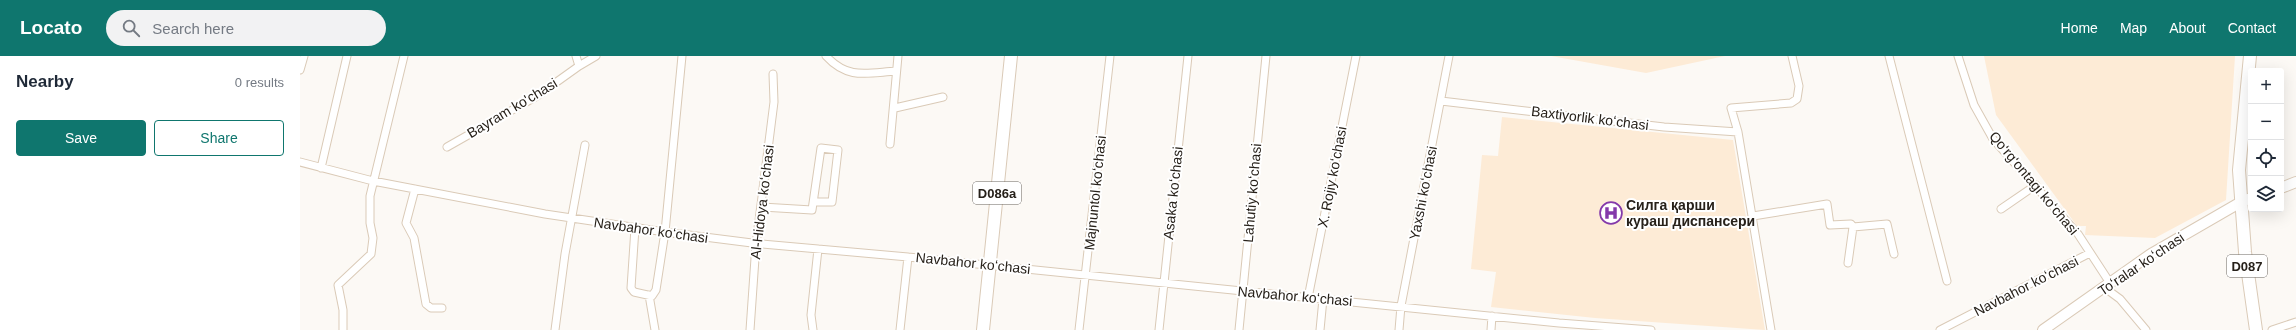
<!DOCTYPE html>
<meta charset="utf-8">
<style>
:root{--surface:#fff;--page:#f2f2f3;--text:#1f2937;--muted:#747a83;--line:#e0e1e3;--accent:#0f766e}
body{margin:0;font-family:Arial,sans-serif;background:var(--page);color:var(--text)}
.controls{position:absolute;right:12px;top:12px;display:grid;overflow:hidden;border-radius:4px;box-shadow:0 4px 16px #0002}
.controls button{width:36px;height:36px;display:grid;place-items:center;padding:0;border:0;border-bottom:1px solid var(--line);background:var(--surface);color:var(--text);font:20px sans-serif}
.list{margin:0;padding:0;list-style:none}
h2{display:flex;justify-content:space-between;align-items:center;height:52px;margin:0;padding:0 16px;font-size:17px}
h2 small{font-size:13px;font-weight:400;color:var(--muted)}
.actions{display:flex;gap:8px;padding:12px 16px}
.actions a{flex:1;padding:9px 0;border:1px solid var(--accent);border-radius:4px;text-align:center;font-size:14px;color:var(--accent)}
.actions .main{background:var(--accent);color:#fff}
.icon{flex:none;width:22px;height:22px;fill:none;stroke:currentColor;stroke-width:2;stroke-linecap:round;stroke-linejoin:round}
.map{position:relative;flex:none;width:1996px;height:274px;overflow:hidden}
header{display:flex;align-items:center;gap:24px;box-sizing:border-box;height:56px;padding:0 20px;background:var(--accent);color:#fff}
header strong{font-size:19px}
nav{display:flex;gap:22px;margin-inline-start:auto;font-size:14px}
.search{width:280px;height:36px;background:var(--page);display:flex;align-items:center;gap:10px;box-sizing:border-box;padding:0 14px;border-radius:22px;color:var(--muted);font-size:15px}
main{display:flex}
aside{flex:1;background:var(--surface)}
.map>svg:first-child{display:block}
.built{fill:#fdebd6}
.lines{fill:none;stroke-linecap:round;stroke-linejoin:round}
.street-casing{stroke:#dacab7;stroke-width:9}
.secondary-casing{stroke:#dacab7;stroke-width:12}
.primary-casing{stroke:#dacab7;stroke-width:14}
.street{stroke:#fff;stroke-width:7}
.secondary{stroke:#fff;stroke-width:10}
.primary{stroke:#fff;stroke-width:12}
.labels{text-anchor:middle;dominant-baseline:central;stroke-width:4;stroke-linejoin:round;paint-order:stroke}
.shield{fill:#fff;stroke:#68645f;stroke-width:1}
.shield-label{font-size:13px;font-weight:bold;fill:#27211a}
.street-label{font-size:14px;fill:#27211a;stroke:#fff}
.poi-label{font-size:14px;font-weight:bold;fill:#27211a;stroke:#fff;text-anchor:start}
</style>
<header>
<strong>Locato</strong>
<div class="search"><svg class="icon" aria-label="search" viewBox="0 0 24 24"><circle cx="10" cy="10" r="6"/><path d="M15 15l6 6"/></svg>Search here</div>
<nav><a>Home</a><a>Map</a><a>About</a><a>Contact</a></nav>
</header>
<main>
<aside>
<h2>Nearby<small>0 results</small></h2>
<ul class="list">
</ul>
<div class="actions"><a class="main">Save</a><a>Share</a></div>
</aside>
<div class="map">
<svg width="1996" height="274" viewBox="0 0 1996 274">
<rect width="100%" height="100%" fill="#fcf9f5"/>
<!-- built -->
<path class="built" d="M1251 0H1425L1346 17Z
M1684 0H1935L1926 144 1855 182 1785 179 1786 170H1777L1696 59Z
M1202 61 1433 84 1465 274 1295 262 1191 251 1196 216 1171 213 1182 99 1198 100Z"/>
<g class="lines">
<!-- street casing -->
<g class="street-casing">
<path id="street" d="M276 0 279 10
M526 0C548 24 567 17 596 15
M1589 0 1647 225
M1658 0 1674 49 1693 83 1778 178 1810 227
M0 14 4 0
M1141 45 1364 71 1438 76
M595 52 643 41
M590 88 598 0
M147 91 237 40 279 10 296 0
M0 106 73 125 245 158 365 176 452 187 608 201 1259 267 1351 274
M21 112 47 0
M115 133 106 167 114 182 126 248 131 252H142
M461 151 512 154 521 92 538 94 532 146H515
M1701 153 1736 129
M1453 160 1527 148 1530 169 1551 168 1553 171 1587 168 1594 198
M335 172 331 232 334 236 352 240 356 234 365 176 382 0
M1548 207 1553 171
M1805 232 1820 243 1846 274
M349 239 355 274
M1008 242 1056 0
M43 274V254L38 229 71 198 73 182 70 167V140L104 0
M255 274 265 198 285 89
M450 274 456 188 474 46 473 18
M513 274 511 259 518 193
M600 274 608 201
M779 274 810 0
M859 274 888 0
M939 274 966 0
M1020 274 1023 243
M1099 274 1101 250 1149 0
M1191 274 1192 260
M1471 274 1438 76 1431 52 1491 47 1497 43 1499 30 1492 0
M1640 274 1790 197
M1972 274 1996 266"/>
</g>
<!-- secondary casing -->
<g class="secondary-casing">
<path id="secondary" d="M1981 132 1996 126
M1743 274 1851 198 1941 146 1951 142"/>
</g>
<!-- primary casing -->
<g class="primary-casing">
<path id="primary" d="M1950 0 1939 114 1945 196 1956 274
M683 274 711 0"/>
</g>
<!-- street -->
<use href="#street" class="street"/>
<!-- secondary -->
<use href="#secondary" class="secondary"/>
<!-- primary -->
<use href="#primary" class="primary"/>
</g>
<!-- icons -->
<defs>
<g id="hospital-ring" transform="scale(1.15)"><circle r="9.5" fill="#fff" stroke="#8439aa" stroke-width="1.5"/><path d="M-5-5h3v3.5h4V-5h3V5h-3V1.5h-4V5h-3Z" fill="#8439aa"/></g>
</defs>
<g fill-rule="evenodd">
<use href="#hospital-ring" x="1311" y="157"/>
</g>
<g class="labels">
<!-- shield labels -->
<g class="shield">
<rect x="673" y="126" width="48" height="22" rx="3"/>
<rect x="1927" y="199" width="40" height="22" rx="3"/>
</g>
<g class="shield-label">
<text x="697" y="137">D086a</text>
<text x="1947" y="210">D087</text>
</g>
<!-- street labels -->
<g class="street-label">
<text transform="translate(212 52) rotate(-31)">Bayram ko'chasi</text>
<text transform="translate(1290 62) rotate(7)">Baxtiyorlik koʻchasi</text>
<text transform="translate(1032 121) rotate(-79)">X. Rojiy koʻchasi</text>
<text transform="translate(1734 127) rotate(50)">Qo‘rg‘ontagi ko‘chasi</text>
<text transform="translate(795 137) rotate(-84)">Majnuntol koʻchasi</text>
<text transform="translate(873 137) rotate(-84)">Asaka koʻchasi</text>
<text transform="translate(952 137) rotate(-85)">Lahutiy koʻchasi</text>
<text transform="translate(1123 137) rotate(-79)">Yaxshi koʻchasi</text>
<text transform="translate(462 146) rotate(-83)">Al-Hidoya koʻchasi</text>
<text transform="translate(351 174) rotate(8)">Navbahor koʻchasi</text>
<text transform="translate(673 207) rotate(6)">Navbahor koʻchasi</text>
<text transform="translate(1841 208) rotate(-34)">Toʻralar koʻchasi</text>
<text transform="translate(1726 230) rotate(-27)">Navbahor koʻchasi</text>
<text transform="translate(995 240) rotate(5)">Navbahor koʻchasi</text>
</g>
<!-- poi labels -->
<g class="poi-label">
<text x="1326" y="149">Силга қарши<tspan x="1326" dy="16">кураш диспансери</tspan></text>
</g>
</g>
</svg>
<div class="controls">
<button>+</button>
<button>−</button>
<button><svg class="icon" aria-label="locate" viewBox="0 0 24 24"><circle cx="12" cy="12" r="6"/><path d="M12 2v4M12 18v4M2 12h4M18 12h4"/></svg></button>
<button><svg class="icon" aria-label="layers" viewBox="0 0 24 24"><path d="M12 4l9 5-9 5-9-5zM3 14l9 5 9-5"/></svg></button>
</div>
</div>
</main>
